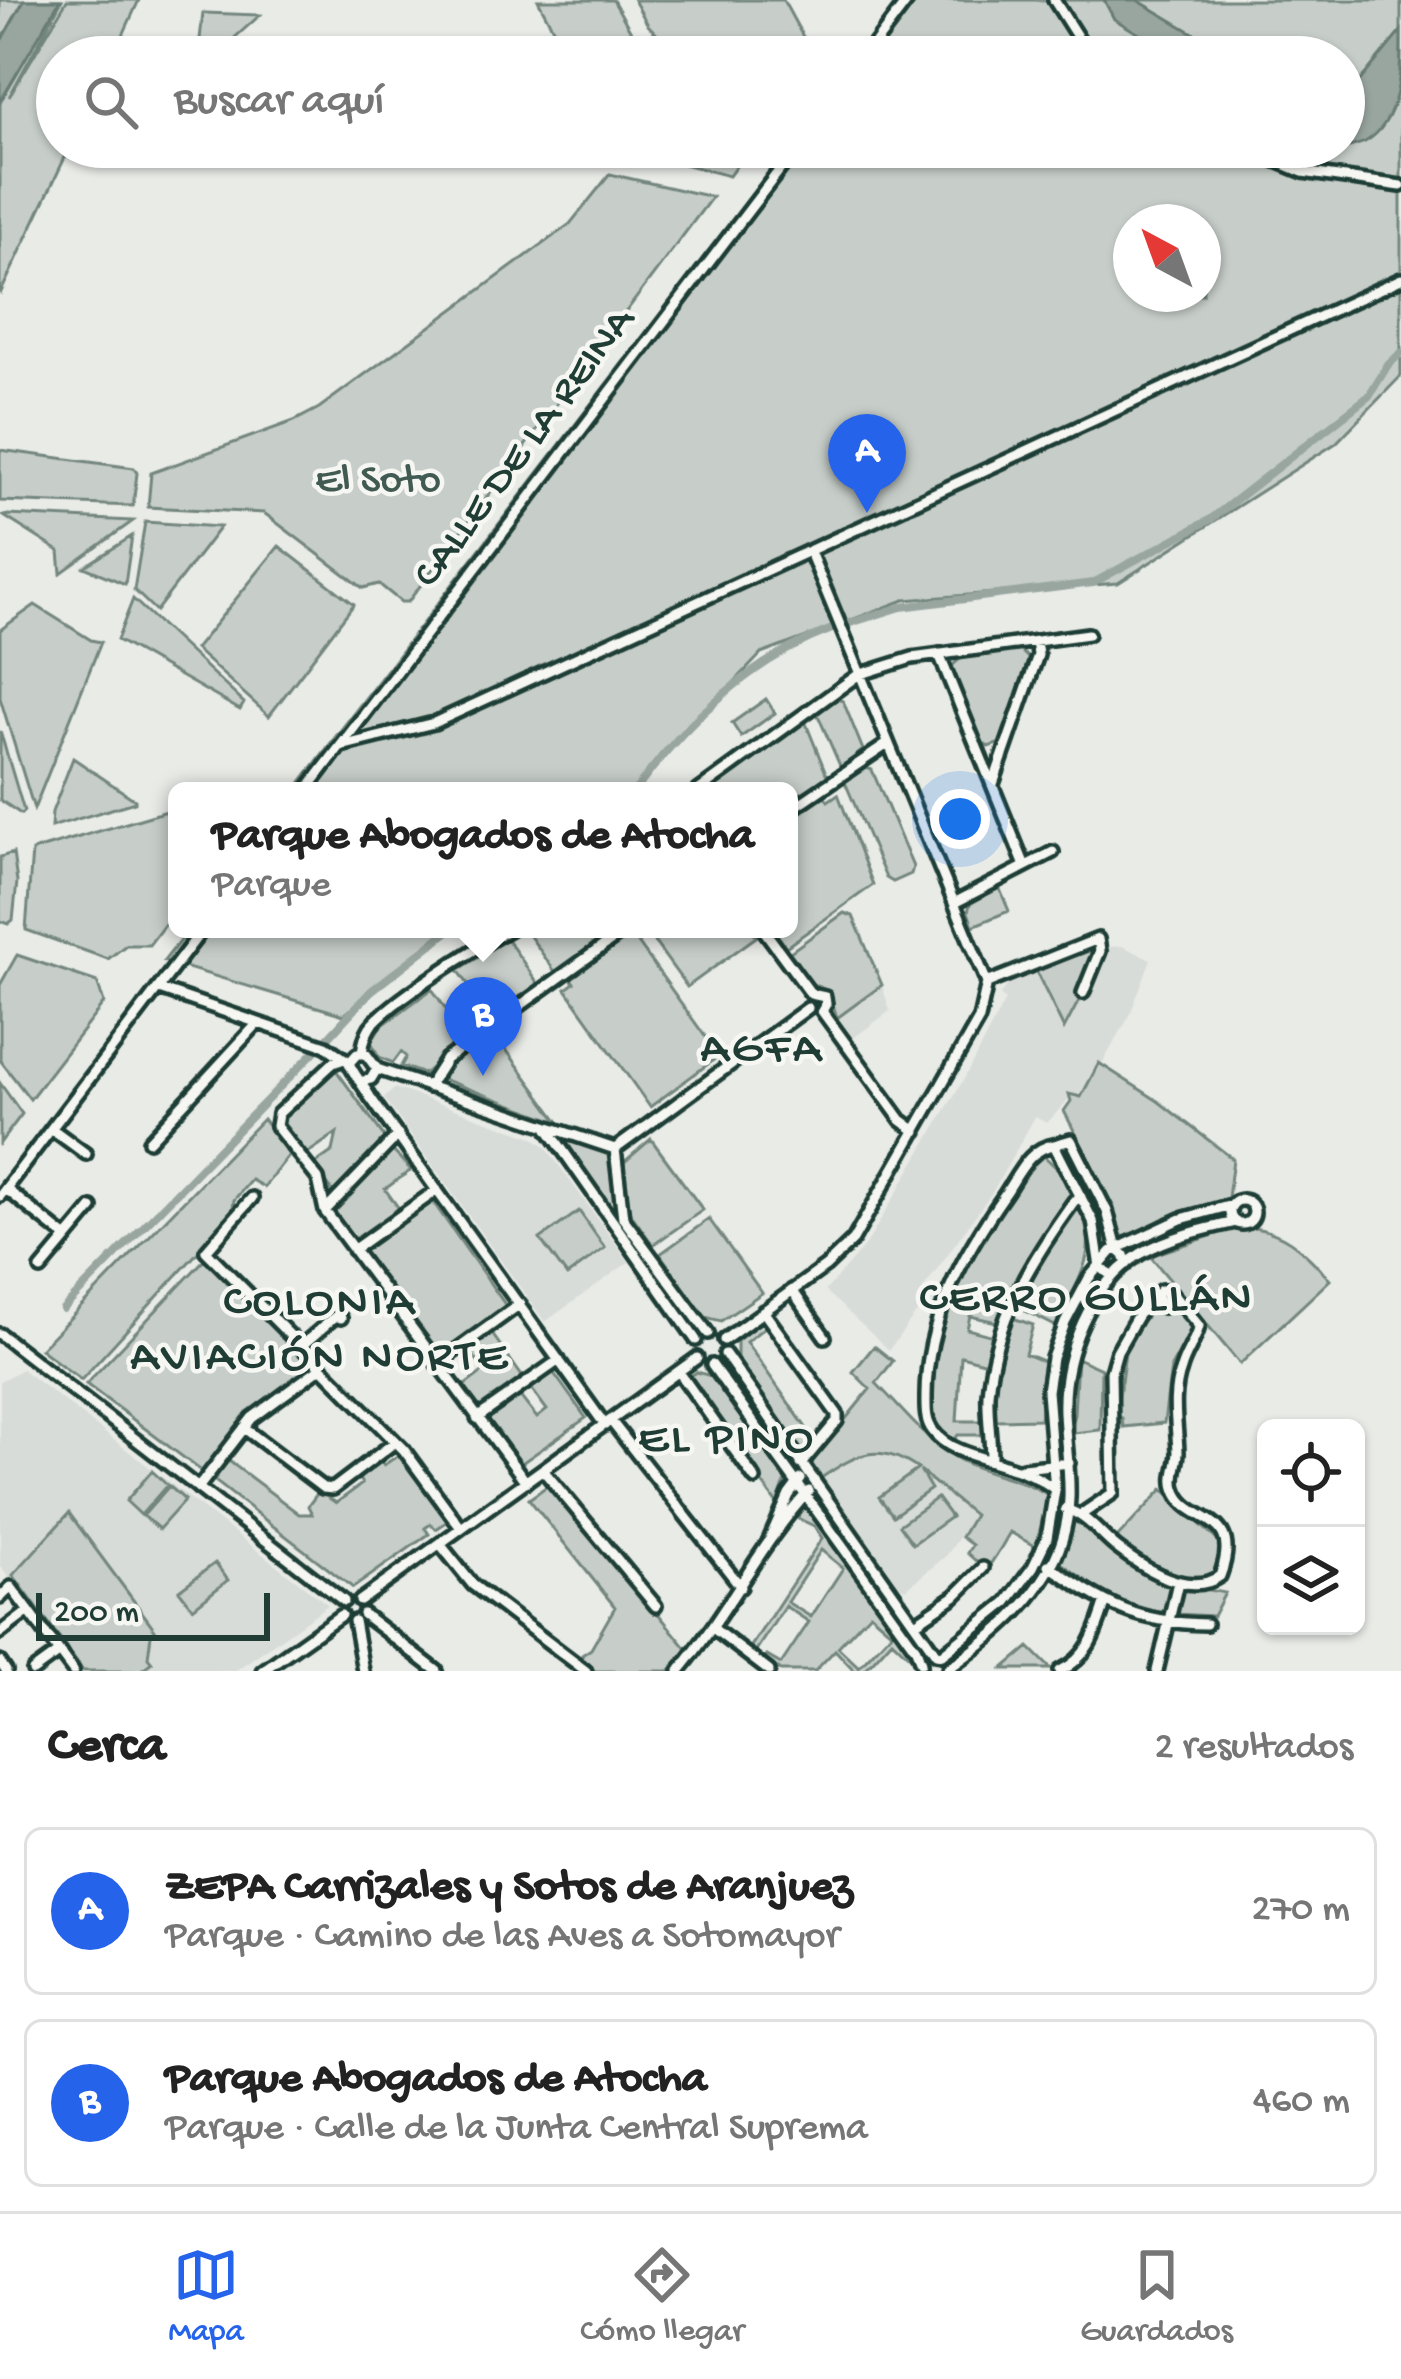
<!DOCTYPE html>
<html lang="es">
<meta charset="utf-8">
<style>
:root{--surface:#fff;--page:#f2f2f2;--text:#222;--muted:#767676;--line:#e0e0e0;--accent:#2563eb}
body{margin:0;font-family:"Gochi Hand",sans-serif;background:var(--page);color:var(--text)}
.controls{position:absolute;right:36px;bottom:36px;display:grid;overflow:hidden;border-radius:18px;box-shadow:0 3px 9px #0004}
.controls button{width:108px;height:108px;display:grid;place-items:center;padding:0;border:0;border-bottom:3px solid var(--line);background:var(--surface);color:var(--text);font:60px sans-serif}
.compass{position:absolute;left:1113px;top:204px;width:108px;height:108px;border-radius:50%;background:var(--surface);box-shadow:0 3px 9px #0004;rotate:319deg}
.scale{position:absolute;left:36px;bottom:30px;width:234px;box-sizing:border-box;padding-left:12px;border:6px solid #1f3d34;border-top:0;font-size:33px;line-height:42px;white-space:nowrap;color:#1f3d34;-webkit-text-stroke:9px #f6f6f2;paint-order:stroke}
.you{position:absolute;left:960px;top:819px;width:42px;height:42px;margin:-30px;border:9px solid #fff;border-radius:50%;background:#1a73e8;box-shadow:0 0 0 18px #1a73e833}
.badge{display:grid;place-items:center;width:78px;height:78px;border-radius:50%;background:var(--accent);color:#fff;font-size:39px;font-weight:700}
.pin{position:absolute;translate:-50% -99px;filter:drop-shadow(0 3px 6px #0008)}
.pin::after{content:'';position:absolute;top:63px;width:42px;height:36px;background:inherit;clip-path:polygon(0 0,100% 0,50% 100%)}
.popup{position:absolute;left:168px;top:782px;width:630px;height:156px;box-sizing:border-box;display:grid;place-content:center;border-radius:18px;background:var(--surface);filter:drop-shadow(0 3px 9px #0005);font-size:39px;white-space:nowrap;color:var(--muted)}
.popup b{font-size:45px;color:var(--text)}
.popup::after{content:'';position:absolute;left:50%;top:100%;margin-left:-24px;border:24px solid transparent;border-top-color:var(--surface)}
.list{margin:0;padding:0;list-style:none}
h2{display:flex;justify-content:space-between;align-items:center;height:156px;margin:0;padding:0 48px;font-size:51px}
h2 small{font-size:39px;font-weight:400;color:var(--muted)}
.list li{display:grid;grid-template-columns:78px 1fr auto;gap:36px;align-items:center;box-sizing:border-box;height:168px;margin:0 24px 24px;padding:0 24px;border:3px solid var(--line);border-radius:18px}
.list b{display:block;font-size:45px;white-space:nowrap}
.list p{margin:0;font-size:39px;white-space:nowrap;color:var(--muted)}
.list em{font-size:39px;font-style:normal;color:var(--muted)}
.icon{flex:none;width:66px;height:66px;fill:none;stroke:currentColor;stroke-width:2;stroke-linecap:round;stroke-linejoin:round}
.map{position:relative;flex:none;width:1401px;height:1671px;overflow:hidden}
.search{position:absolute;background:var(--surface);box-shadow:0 3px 9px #0004;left:36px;right:36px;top:36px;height:132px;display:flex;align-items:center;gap:30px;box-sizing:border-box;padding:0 42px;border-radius:66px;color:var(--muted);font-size:45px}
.sheet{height:540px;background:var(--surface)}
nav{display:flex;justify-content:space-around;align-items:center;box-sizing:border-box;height:168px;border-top:3px solid var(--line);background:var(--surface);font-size:33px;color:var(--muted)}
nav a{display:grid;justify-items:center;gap:6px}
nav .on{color:var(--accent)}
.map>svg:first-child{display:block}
.built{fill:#d8dcd8}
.green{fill:#c7cec9;stroke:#73867e;stroke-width:3;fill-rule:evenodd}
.water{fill:#99a6a0;stroke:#687c75;stroke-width:3}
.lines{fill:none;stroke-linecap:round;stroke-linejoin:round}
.canal{stroke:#99a6a0;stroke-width:8}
.minor-casing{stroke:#1f3d34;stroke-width:18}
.minor{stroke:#f6f6f2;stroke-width:9}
.labels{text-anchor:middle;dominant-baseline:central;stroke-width:9;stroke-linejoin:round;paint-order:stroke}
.street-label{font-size:42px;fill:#1f3d34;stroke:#f6f6f2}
.park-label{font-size:42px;fill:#415a52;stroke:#f6f6f2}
.quarter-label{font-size:48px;letter-spacing:3px;fill:#1f3d34;stroke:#f6f6f2}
</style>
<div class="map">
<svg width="1401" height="1671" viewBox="0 0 1401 1671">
<rect width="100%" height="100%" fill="#e9ebe7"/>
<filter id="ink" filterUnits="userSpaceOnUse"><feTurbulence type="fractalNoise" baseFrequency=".00833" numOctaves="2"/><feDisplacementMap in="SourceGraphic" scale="24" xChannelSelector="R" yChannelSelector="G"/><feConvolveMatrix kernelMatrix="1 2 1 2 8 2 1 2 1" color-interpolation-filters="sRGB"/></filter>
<g filter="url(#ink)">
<!-- built -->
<path class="built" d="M1122 946 1151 959 1129 1017 1085 1093 1071 1097 1047 1123 1035 1117 993 1191 923 1289 929 1296 889 1350 825 1291 867 1243 965 1077 1005 1000 1000 995 1009 983 1036 971 1064 1028 1106 947Z
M882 985 890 1011 852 1039 837 1018Z
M395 1088 533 1137 545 1146 629 1262 545 1322 384 1098Z
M22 1369 327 1604 328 1605 235 1671H77L0 1565V1381Z
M871 1453 888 1455 915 1467 974 1515 947 1555 906 1589 899 1586 821 1478 854 1456Z"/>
<!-- green -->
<path class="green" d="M0 0H62L9 97 67 0H139L113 57H57V147H70L0 294Z
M538 0H613L634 37 653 57H568Z
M634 0H783L814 57H679L648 25Z
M901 0H1401V376L1336 443 1118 583 904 600 761 654 631 791H294L788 147H1344V57H857ZM1131 222H1203V294H1131Z
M203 13H205L260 15 213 57H198Z
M678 147H750L729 176 680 163Z
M610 174 712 197 408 602H401L379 584 363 588 264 513 148 507 151 473 294 421 319 408 570 224Z
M0 450 134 468 137 473 133 506 0 501Z
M4 516 8 515 133 521 61 573 59 551Z
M145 522 220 527 156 611 134 590Z
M132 536 125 584 84 567Z
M279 546 354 604 269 716 195 649Z
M133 599 244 703 240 710 117 640Z
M35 605 91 640 101 642 34 809 0 698V630Z
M1020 650 1028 658 1027 667 1001 743 988 747 981 741 952 666 961 658Z
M766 699 775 713 741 737 732 723Z
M836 699 843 701 863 750 841 768 817 713Z
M805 721 828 778 789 806V791H708Z
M0 731 24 811 21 814 0 800Z
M73 758 135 800V802L51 827 52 812Z
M863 767 872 770 913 867 911 874 893 882 886 878 845 782Z
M838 794 873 885 786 947 773 929H789V820L824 795 828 801Z
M177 808V908L149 945H126L108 959 26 930 32 851Z
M13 853 17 882 13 920 8 924 0 921V857Z
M999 887 1009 911 973 926 968 912 970 904Z
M844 913 853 916 882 985 837 1018 829 991 812 984 790 952Z
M189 929H446L344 1015 164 961Z
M525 929H618L556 973Z
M645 929H751L756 937 687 987Z
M631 933 719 1056 650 1107 566 989 574 983 570 977Z
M507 939 539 985 492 1018 458 970Z
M1104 945 1106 949 1064 1029 1036 971Z
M17 955 97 982 104 1003 30 1099 0 1060V985Z
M432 989 466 1038 424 1074 401 1066 406 1057 401 1052 393 1063 379 1057 371 1042 380 1027Z
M494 1033 559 1122 439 1078 449 1065Z
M1099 1063 1158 1101 1233 1159 1228 1198 1164 1218 1130 1237 1122 1236 1112 1204 1064 1111 1071 1101 1069 1094 1081 1097Z
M336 1070 386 1139 333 1192 313 1165 333 1151 337 1133 305 1155 281 1121 322 1078Z
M0 1083 22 1114 0 1143Z
M263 1119 289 1155 264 1187 251 1180 234 1200 232 1215 81 1380 40 1349Z
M559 1134 611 1153 618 1213 645 1254 641 1256 557 1139Z
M651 1139 703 1210 653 1245 626 1207 622 1164Z
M1068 1144 1101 1209 1110 1247H1103L1095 1212 1060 1149Z
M391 1149 411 1170 385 1189 400 1210 355 1240 333 1211 334 1207Z
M1043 1155 1064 1175 1074 1195 1024 1267 997 1322 970 1316 967 1329 994 1336 987 1363 961 1356 957 1421H983V1435H958L953 1442 933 1422C933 1404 931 1384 933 1366 941 1286 992 1219 1037 1156Z
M433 1202 506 1306 440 1354 362 1250 426 1203Z
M1080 1206C1103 1253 1074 1284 1057 1327L1018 1307 1042 1260Z
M579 1211 605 1248 567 1276 540 1239Z
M709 1219 762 1293 721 1321 705 1317 660 1254Z
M1238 1227C1281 1226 1303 1250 1330 1280L1240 1364 1150 1256Z
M205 1259 314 1367 254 1412 204 1473 86 1384Z
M1090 1289 1095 1291C1063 1351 1055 1384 1062 1451H1057C1049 1384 1058 1348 1090 1289Z
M1149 1307 1164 1314 1177 1310 1192 1329 1171 1367 1164 1423 1123 1427 1122 1418 1116 1417 1125 1352Z
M1013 1318 1033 1325 1025 1354 1045 1362 1040 1419 996 1420 995 1377Z
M761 1321 765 1327 746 1342 814 1439 803 1453 737 1360V1341Z
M490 1331 524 1379 479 1409 461 1388 484 1371 467 1347Z
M874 1346 893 1361 876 1383C903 1410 926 1441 960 1460 988 1475 1020 1477 1048 1495L1036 1547 1010 1532C988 1572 967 1599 926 1624L919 1614 952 1591 979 1564 967 1553 972 1545 961 1537 974 1515 920 1471 931 1489 893 1516 879 1497 918 1469C878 1441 857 1454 821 1478L810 1463 870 1389 853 1372Z
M1077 1358 1101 1369 1100 1430 1073 1433Z
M553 1372 586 1418 519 1465 486 1419 519 1395 537 1418 547 1410 530 1387Z
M697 1372 711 1376 786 1479 777 1504 689 1382V1377Z
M734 1376 800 1468 794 1472 728 1380Z
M400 1454 448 1521 436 1529 431 1524 425 1528 429 1534 353 1588 211 1478 225 1458 299 1514H312L308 1506 319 1491 336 1503 362 1484 358 1477 379 1461 384 1465Z
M152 1471 167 1485 141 1515 126 1501Z
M551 1483 688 1650 669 1671H591L584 1665 582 1655 591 1649 615 1607 529 1499Z
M169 1486 185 1500 159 1529 143 1516Z
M1163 1489 1220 1543 1219 1566 1209 1576C1175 1582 1141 1560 1116 1539Z
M937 1498 951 1517 913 1544 899 1525Z
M824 1501 923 1641 918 1645 817 1504Z
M805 1506 908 1649 911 1658 892 1640 864 1671H855L835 1650 815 1671H781L765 1659 767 1656 781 1664 809 1622 785 1606 755 1652 750 1648 822 1538 814 1526 797 1518ZM821 1550 843 1568 811 1617 787 1602ZM870 1613 892 1632 859 1667 838 1647Z
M69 1513 156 1631 151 1635 148 1657 152 1662 140 1671H83L13 1575Z
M1075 1515 1118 1554 1173 1582 1167 1611C1131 1619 1090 1583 1061 1563Z
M215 1563 228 1580 193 1608 179 1590Z
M1034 1573 1040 1577 996 1628 964 1653 960 1647 1010 1605Z
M1182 1585 1225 1593 1213 1616 1176 1614Z
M1029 1647 1051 1669H1003Z"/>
<!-- water -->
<path class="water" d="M24 0H60L0 102V43Z
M1104 0H1137L1234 57H1178L1114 19Z
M1401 31C1401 72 1401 121 1365 142 1349 149 1334 148 1319 157L1296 152 1290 147H1344V100Z"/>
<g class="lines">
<!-- canal -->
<path class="canal" d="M844 625 901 607 1093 583 1211 519 1369 396 1388 365 1401 353
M635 791C685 722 752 659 832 629
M324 1042 371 991 451 929
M63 1309 315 1051"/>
<!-- minor casing -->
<g class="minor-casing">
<path id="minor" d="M1054 0 1090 57
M865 57 908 0
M1242 147 1303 172 1401 186
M939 654 1025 866
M341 746 434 723 1401 279
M993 784 1038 655 1036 641
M306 791 797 147
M698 791 858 675 912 658 1088 634
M789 811 886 745
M954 903 1053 852
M763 929 811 994
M987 983 1098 939 1100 951 1083 993
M159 989 326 1046 349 1062
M811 994 825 997 826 1004 822 1011
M822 1011 901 1120 916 1131
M362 1054C363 1044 365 1035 370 1027 390 1001 479 946 510 929
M344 1059 333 1063 278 1114 276 1126 318 1179 325 1211 526 1482
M377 1069 615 1149 623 1218 708 1333
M363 1081 371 1079 377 1069 366 1054H357L349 1063C352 1072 364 1086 370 1097L605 1425
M428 1087 446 1059 627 929
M52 1129 86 1154
M548 1129 696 1340
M149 1141 257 1024
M1054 1145C1029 1148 1018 1175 1005 1194 962 1256 926 1320 926 1396 926 1408 925 1421 933 1431 955 1462 1021 1459 1055 1490
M615 1149 808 1008
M6 1189 67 1238
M0 1196 203 929
M252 1198 206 1251 404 1450 461 1528
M1230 1212a12 12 0 1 1 24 0a12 12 0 1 1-24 0Z
M325 1211 398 1135
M353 1250 437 1190
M41 1269 92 1208
M1112 1276 1100 1267 1093 1221 1054 1145 1071 1140 1107 1211 1117 1249 1124 1255 1127 1264
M792 1290 825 1337
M763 1311 837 1414V1421L801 1464
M0 1334 344 1601
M724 1340 826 1266 853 1240 979 1019 987 983 810 552
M300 1347 336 1316 341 1318
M725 1354 936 1654 942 1655
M437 1364 520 1304
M712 1365 916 1649 921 1663
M679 1372 755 1479
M477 1418 559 1360
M611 1421 741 1587
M244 1428 323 1488 333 1489 395 1442
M991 1459C991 1438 987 1416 988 1394 994 1320 1032 1259 1074 1201L1081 1197
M1023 1468 1069 1463
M543 1470 656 1606
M198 1488 252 1418 320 1368
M1065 1509C1088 1515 1099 1534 1117 1548 1143 1568 1189 1598 1220 1576 1245 1510 1186 1526 1175 1488 1171 1476 1178 1464 1178 1452 1177 1424 1171 1396 1181 1369 1185 1354 1195 1342 1199 1326L1169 1290H1161L1156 1295 1163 1307 1173 1299
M1082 1514 1113 1493 1111 1372 1117 1351 1136 1318 1147 1302 1156 1299
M770 1538 789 1495 801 1479
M440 1544 473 1585 586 1671
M1048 1565C1105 1604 1135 1623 1206 1624
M0 1598 11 1587 73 1671
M360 1601 697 1358
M363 1614 437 1671
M354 1621 363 1671
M915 1623 955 1596 983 1568
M714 1629 769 1671
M0 1633 29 1611
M941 1655 1007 1602 1033 1567 1047 1538 1055 1490 1047 1391 1052 1358 1065 1323 1089 1278 1112 1251 1181 1219 1232 1205
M0 1662 6 1671
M948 1669C993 1637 1038 1601 1059 1549 1077 1502 1066 1460 1064 1412 1062 1354 1090 1285 1140 1254 1169 1237 1204 1229 1236 1222
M33 1671 59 1652
M262 1671 341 1615
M679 1671C727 1614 759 1545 809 1491
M1060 1671C1088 1658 1096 1632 1105 1604
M1157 1671 1178 1582"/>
</g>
<!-- minor -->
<use href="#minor" class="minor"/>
</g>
</g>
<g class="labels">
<!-- street labels -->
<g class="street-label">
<text transform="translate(526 449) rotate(-53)">CALLE DE LA REINA</text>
</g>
<!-- park labels -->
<g class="park-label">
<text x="378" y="482">El Soto</text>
</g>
<!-- quarter labels -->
<g class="quarter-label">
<text x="762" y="1051">AGFA</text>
<text x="1087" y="1300">CERRO GULLÁN</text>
<text x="320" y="1304">COLONIA<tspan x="320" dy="55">AVIACIÓN NORTE</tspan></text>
<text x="727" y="1441">EL PINO</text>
</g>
</g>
</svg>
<div class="controls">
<button><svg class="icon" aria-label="locate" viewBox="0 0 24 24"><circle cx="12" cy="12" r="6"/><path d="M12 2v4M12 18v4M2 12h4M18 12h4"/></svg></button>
<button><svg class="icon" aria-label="layers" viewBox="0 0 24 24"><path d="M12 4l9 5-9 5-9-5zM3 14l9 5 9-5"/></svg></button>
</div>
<svg class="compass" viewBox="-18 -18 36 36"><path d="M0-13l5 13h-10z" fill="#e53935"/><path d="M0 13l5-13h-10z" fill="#767676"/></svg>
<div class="scale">200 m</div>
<div class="you"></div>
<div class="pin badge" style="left:867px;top:513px">A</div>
<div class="pin badge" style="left:483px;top:1076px">B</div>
<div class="popup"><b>Parque Abogados de Atocha</b>Parque</div>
<div class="search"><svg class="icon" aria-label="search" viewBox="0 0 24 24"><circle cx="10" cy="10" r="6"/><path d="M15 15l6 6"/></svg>Buscar aquí</div>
</div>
<section class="sheet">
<h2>Cerca<small>2 resultados</small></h2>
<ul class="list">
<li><span class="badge">A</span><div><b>ZEPA Carrizales y Sotos de Aranjuez</b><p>Parque · Camino de las Aves a Sotomayor</p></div><em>270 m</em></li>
<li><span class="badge">B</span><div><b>Parque Abogados de Atocha</b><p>Parque · Calle de la Junta Central Suprema</p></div><em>460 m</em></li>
</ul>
</section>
<nav>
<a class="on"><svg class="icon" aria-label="map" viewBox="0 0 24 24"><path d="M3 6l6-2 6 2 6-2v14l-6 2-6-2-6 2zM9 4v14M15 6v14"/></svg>Mapa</a>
<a><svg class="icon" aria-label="directions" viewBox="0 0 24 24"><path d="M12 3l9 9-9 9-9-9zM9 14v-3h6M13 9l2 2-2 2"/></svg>Cómo llegar</a>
<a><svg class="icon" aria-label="saved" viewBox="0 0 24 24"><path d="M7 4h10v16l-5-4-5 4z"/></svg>Guardados</a>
</nav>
